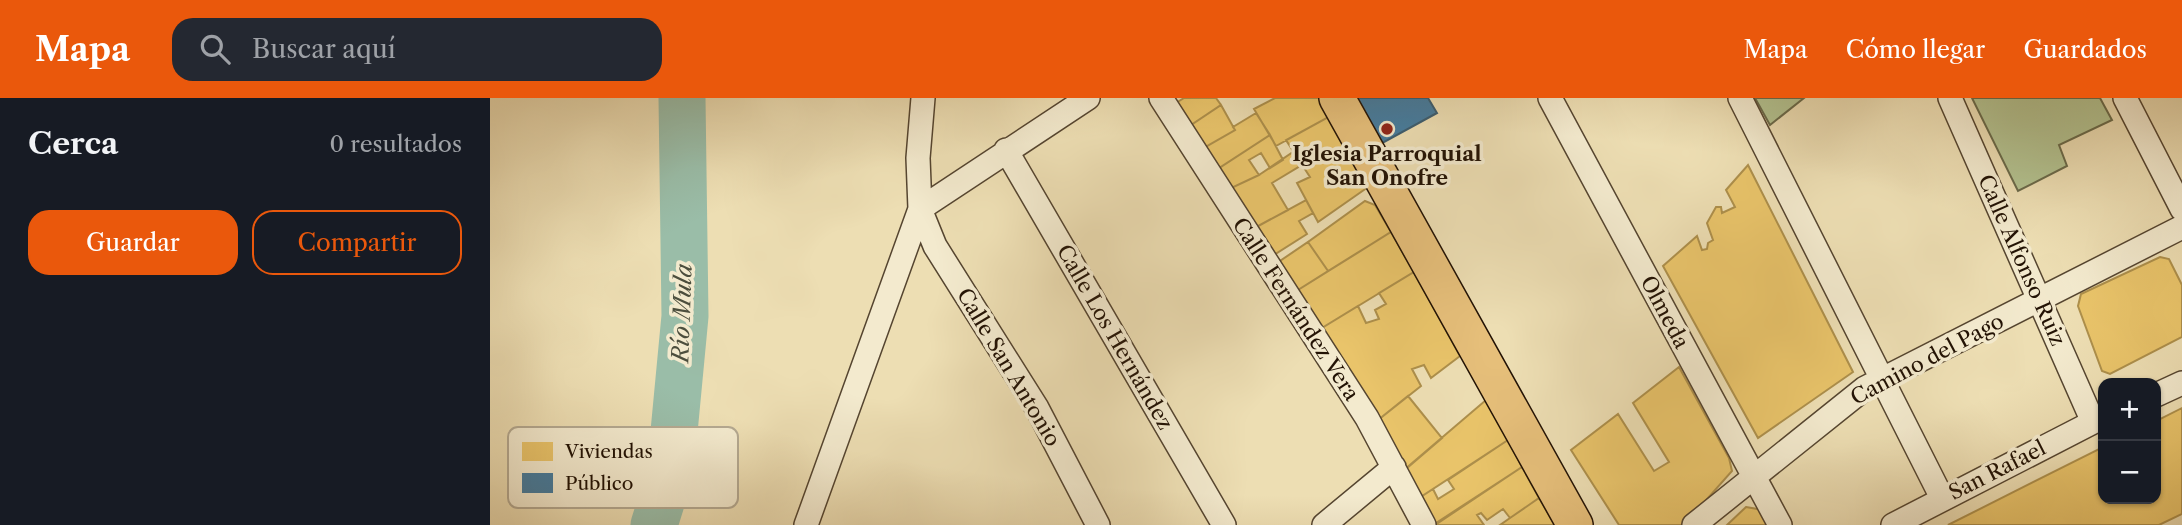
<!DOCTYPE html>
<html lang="es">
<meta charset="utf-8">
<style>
:root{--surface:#171b24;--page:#242831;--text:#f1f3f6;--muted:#9ea1a6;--line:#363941;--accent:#ea580c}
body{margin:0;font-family:"Libre Caslon Text",serif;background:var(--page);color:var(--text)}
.controls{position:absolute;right:21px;bottom:21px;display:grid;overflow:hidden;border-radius:14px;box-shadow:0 2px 5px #0004}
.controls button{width:63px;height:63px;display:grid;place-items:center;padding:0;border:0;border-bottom:2px solid var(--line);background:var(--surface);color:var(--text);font:35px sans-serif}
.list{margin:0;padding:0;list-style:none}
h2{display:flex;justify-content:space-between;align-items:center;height:91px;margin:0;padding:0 28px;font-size:30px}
h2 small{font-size:23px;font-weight:400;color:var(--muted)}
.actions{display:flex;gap:14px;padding:21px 28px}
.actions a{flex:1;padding:16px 0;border:2px solid var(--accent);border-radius:21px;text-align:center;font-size:24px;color:var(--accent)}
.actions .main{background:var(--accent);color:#fff}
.icon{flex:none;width:38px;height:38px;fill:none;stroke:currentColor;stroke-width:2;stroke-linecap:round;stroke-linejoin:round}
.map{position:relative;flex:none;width:1692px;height:427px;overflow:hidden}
header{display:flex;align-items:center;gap:42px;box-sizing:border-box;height:98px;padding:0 35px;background:var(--accent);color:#fff}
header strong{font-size:33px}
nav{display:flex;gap:38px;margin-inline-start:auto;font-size:24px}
.search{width:490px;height:63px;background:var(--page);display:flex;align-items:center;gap:18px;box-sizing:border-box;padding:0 24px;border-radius:21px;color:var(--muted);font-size:26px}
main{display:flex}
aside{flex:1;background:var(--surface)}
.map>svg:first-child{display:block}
.green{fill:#b3c290;stroke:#6a6a4a;stroke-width:2}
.homes{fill:#e9c46a;stroke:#ad8f4b;stroke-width:2}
.public{fill:#457b9d;stroke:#3a5c6f;stroke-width:2}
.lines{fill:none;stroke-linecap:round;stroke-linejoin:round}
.river{stroke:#9abda8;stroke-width:47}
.street-casing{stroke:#554530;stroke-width:26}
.primary-casing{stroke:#221204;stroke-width:38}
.street{stroke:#f3eace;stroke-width:23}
.primary{stroke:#e6bf7a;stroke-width:35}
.poi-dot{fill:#8f2418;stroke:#f3eace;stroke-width:2.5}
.labels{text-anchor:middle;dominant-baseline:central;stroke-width:7;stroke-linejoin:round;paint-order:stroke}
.poi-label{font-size:21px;font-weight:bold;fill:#221204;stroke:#f3eace}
.street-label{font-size:21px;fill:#221204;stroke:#f3eace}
.water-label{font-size:23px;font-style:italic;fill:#4c4e3d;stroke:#f3eace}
.key{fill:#f3eace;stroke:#b4a991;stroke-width:2}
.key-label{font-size:19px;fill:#221204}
</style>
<header>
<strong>Mapa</strong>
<div class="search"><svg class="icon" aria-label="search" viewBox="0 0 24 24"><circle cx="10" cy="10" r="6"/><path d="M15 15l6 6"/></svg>Buscar aquí</div>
<nav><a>Mapa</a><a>Cómo llegar</a><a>Guardados</a></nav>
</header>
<main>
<aside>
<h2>Cerca<small>0 resultados</small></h2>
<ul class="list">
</ul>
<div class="actions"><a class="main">Guardar</a><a>Compartir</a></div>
</aside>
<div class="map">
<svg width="1692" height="427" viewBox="0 0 1692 427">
<rect width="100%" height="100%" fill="#eddeb3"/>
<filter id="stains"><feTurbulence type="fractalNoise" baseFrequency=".00286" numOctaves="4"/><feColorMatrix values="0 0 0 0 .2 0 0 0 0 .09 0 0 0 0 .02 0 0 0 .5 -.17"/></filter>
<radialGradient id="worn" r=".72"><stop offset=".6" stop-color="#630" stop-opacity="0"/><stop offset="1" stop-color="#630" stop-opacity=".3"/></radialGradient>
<!-- green -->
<path class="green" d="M1265 0H1314L1280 27Z
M1482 0H1610L1622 22 1569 47 1577 68 1528 93Z"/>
<!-- homes -->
<path class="homes" d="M694 0H726L731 7 698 29 686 5Z
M785 0H833L842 17 786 48 764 11Z
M731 7 745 32 710 52 698 29Z
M766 15 780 37 723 74 710 52 745 32 743 29Z
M842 17 881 87 828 124 807 85 820 79 796 42Z
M780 37 793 62 780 70 771 55 759 62 769 77 735 93 723 74Z
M803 54 810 68 782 85 798 112 759 133 735 93 769 77Z
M1258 67 1363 274 1268 340 1173 168 1207 138 1212 152 1217 151 1218 145 1223 142 1217 125 1226 109H1231L1232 115 1245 109 1236 92Z
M816 102 823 115 809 123 817 136 776 162 759 133Z
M875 103 885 107 901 134 838 173 818 144Z
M901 134 924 174 827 233 800 197Z
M818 144 838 173 800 197 781 169Z
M1670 159 1679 161 1692 187V239L1620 276 1612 273 1588 208 1591 196Z
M924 174 970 258 941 280 934 267 922 271 931 288 888 322 827 233 868 208 876 225 889 221 885 212 896 206 889 195Z
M1189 269 1239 360 1242 373 1194 427H1129L1081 352 1128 316 1164 373 1179 364 1143 305Z
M918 298 952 340 917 370 882 327Z
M996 302 1018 342 929 400 914 372Z
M1692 310V416L1669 427H1458L1613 349V401H1666V323Z
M1018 342 1032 369 943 427 929 400 943 391 948 401 964 391 958 382Z
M1032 369 1049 400 1020 420 1013 411 997 422 991 415 987 417 994 427H945Z
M1049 400 1065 427H1010L1020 420Z
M1256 409 1273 412 1281 427H1237Z"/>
<!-- public -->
<path class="public" d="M860 0H938L947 15 887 48Z"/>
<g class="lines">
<!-- river -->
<path class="river" d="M164 427 180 376 195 218 192 0"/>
<!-- street casing -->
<g class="street-casing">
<path id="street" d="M671 0 877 320 934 427
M1060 0 1290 427
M1250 0 1452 400
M1460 0 1603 324
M1635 0 1692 111
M516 52 734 427
M430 111 445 148 547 310 608 427
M430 111 598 0
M1666 297 1692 285
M316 427 430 111 428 60 433 0
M834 427 904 369
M1204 427 1375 290 1692 129
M1403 427 1613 319"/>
</g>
<!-- primary casing -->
<g class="primary-casing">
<path id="primary" d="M847 0 1085 427"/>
</g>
<!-- street -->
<use href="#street" class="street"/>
<!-- primary -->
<use href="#primary" class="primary"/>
</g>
<!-- markers -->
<circle class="poi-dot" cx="897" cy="31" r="7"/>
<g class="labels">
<!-- poi labels -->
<g class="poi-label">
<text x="897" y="55">Iglesia Parroquial<tspan x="897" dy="24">San Onofre</tspan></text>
</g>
<!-- street labels -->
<g class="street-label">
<text transform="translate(1532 162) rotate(66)">Calle Alfonso Ruiz</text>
<text transform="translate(806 211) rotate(57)">Calle Fernández Vera</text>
<text transform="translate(1175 214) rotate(62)">Olmeda</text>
<text transform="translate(625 239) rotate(60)">Calle Los Hernández</text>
<text transform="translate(1437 261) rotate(-28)">Camino del Pago</text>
<text transform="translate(519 269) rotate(59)">Calle San Antonio</text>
<text transform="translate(1507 372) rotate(-27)">San Rafael</text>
</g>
<!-- water labels -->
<g class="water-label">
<text transform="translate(192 215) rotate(-88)">Río Mula</text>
</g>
</g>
<!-- legend -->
<rect x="18" y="329" width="230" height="81" rx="10" class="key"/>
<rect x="32" y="344" width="31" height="19" fill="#e9c46a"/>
<rect x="32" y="375" width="31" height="20" fill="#457b9d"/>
<g class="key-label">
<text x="75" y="360">Viviendas</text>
<text x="75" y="392">Público</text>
</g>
<rect width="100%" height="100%" filter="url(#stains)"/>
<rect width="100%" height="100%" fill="url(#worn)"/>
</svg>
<div class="controls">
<button>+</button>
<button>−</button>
</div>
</div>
</main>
